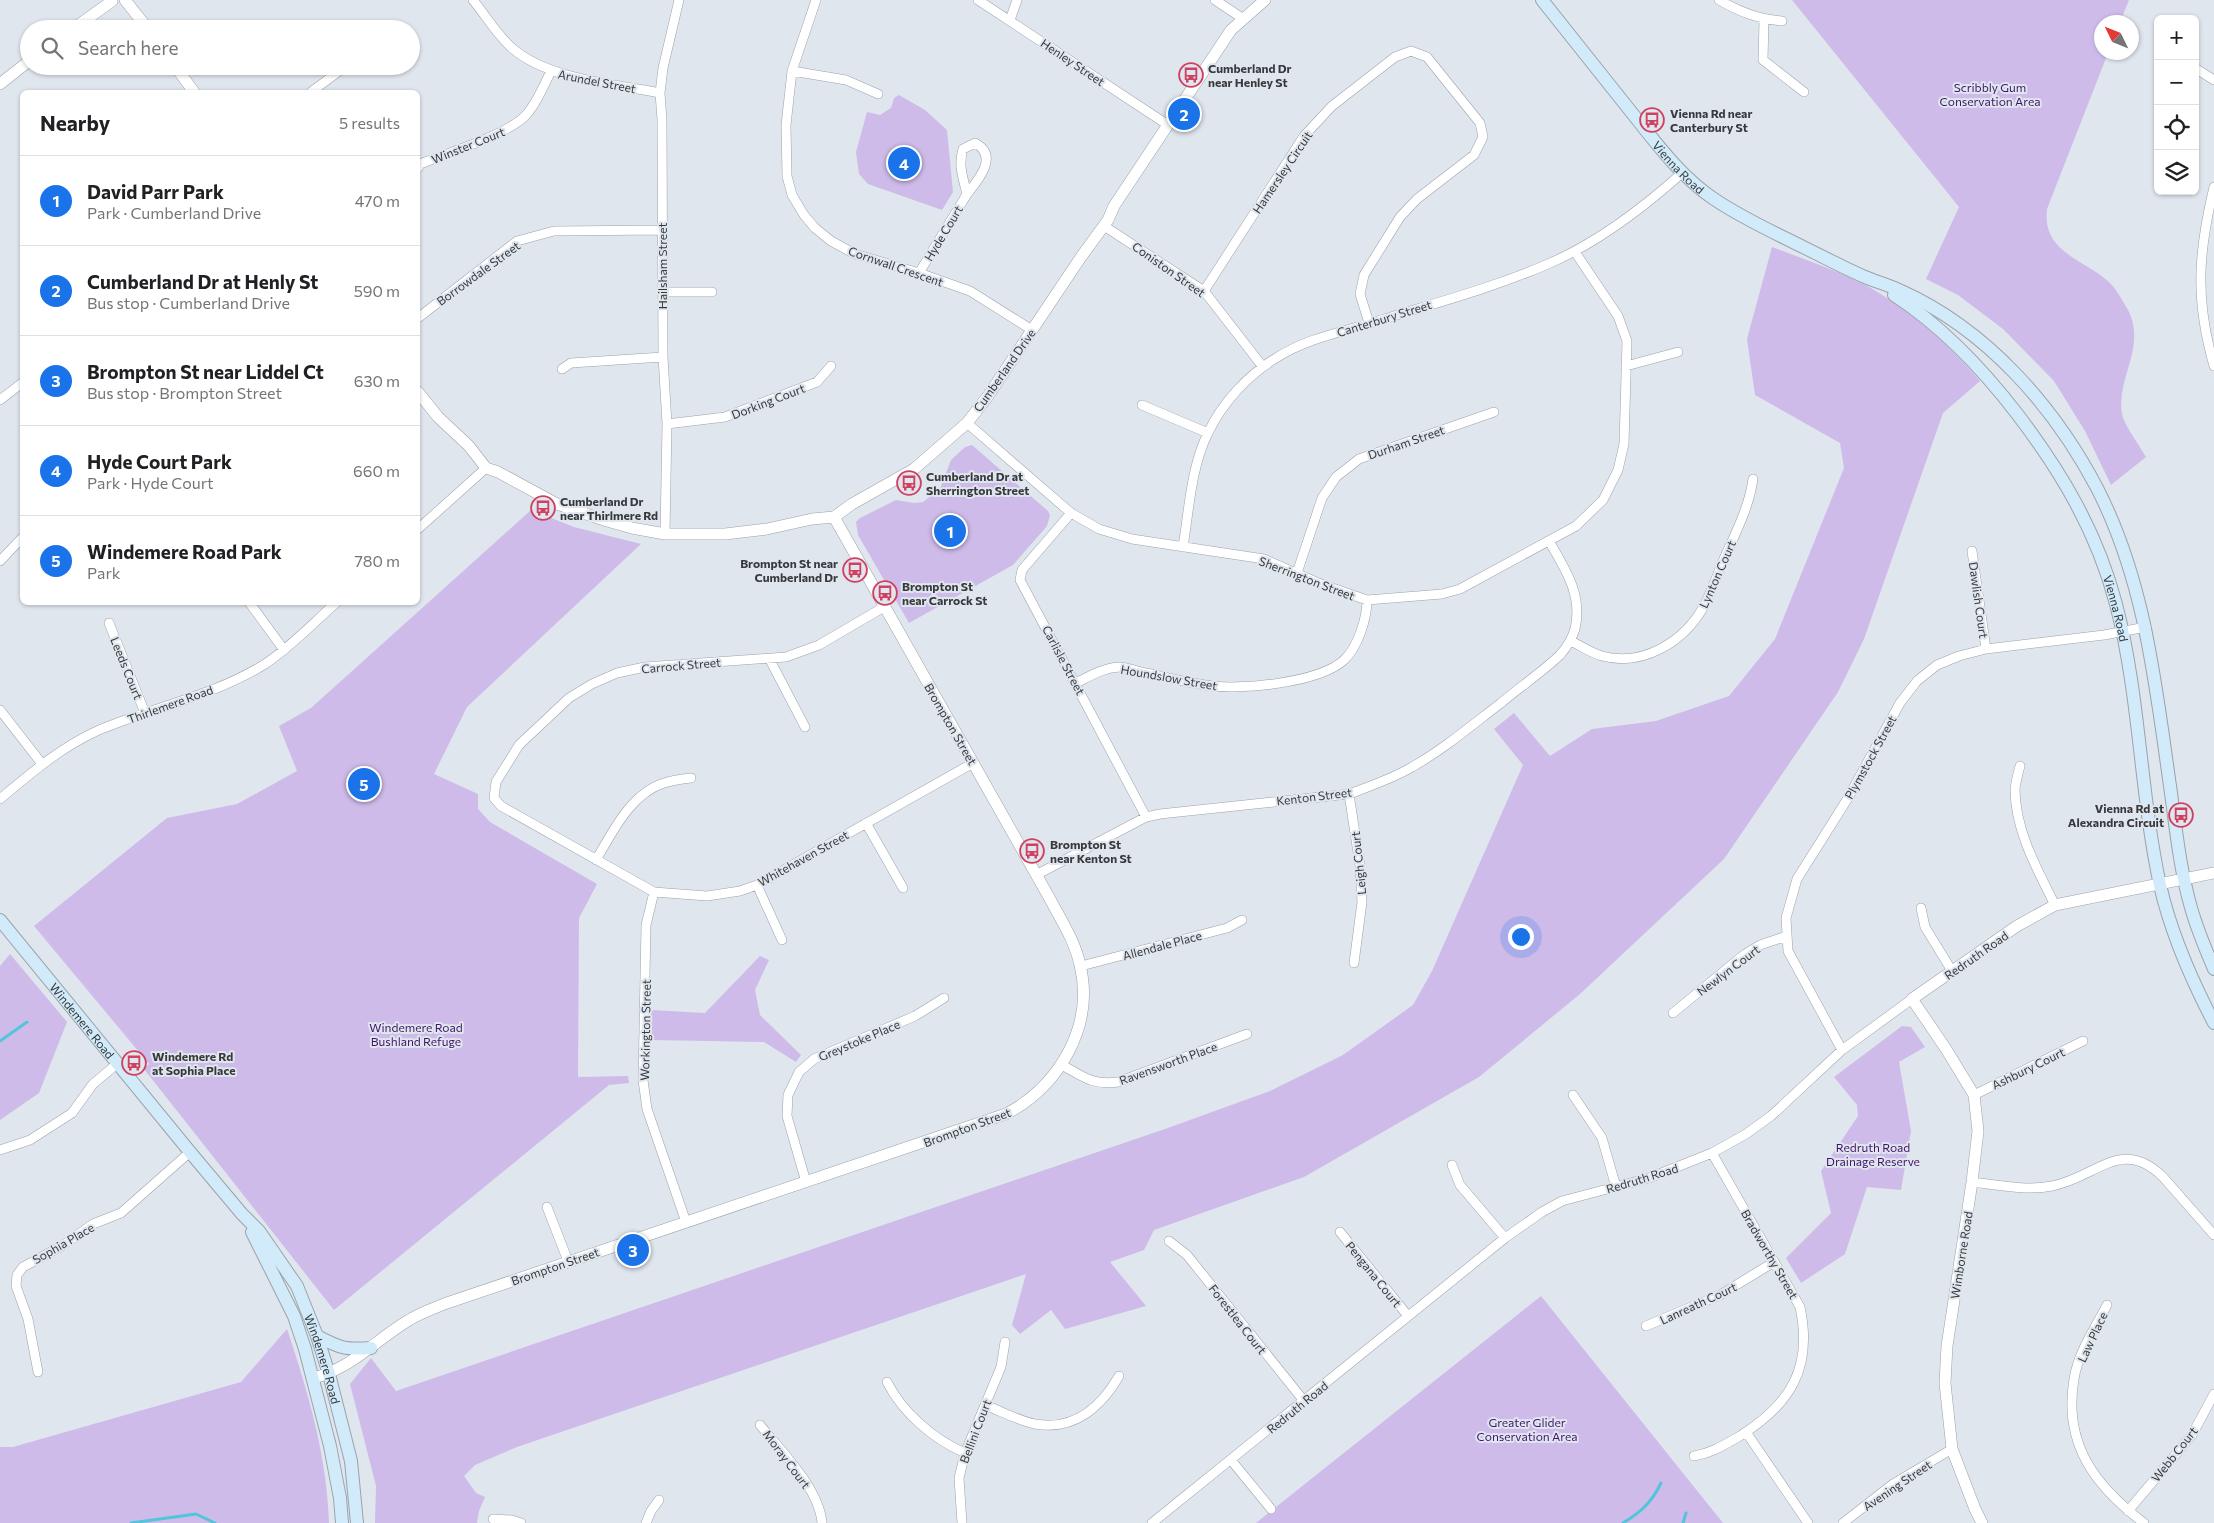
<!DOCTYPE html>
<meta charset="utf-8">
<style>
:root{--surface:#fff;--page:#f2f2f2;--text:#202124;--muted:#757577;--line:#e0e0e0;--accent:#1a73e8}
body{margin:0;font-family:Commissioner,sans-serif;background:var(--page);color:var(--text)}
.controls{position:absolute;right:15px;top:15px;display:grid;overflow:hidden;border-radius:8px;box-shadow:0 1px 4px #0004}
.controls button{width:45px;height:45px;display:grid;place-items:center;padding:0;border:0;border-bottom:1px solid var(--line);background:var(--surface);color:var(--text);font:25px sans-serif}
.compass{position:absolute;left:2094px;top:15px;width:45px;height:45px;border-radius:50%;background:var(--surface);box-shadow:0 1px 4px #0004;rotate:313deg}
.you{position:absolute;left:1520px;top:936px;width:18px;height:18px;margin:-12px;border:4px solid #fff;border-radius:50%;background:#1a73e8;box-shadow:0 0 0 8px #1a73e833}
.badge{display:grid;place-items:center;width:32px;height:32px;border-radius:50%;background:var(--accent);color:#fff;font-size:16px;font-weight:700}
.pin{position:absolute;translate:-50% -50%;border:2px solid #fff;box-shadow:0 1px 5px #0006}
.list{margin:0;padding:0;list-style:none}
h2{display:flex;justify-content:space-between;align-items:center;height:65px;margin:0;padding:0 20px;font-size:21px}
h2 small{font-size:16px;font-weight:400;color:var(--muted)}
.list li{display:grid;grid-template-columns:32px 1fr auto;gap:15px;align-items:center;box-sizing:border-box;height:90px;padding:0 20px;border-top:1px solid var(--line)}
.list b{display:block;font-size:19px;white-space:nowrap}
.list p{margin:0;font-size:16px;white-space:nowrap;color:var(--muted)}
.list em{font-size:16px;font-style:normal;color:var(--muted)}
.icon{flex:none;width:28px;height:28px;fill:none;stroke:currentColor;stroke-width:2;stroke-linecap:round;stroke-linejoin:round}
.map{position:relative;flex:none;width:2214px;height:1523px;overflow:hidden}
.search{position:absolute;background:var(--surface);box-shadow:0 1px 4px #0004;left:20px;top:20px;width:400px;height:55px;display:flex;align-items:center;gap:12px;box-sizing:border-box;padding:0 18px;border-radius:28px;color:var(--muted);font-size:19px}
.panel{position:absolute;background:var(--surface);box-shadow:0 1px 4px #0004;left:20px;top:90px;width:400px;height:515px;border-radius:8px}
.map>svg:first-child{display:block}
.green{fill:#cebbea}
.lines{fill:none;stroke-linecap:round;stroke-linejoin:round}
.stream{stroke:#52c5da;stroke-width:3}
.minor-casing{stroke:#9ca2a9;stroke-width:10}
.tertiary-casing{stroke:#9ca2a9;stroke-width:12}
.secondary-casing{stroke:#9ca2a9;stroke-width:14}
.minor{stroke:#fff;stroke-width:9}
.tertiary{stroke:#fff;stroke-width:11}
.secondary{stroke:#d1ebfa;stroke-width:12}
.labels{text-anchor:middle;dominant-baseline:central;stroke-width:4;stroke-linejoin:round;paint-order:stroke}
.street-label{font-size:12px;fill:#37393c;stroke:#e0e6ee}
.poi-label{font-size:12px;font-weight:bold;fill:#37393c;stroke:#e0e6ee;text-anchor:start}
.park-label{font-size:12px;fill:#401368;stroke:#e0e6ee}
</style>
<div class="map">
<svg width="2214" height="1523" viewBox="0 0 2214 1523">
<rect width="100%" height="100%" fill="#e0e6ee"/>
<!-- green -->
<path class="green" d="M1792 0H2129L2120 22H2102V52L2108 53 2047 209C2042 252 2082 258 2109 282 2117 290 2122 300 2128 310 2147 348 2116 377 2122 414 2124 425 2140 446 2146 457L2111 485 2085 431 2054 381 2003 329 1958 295 1926 279 1959 207Z
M899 95 925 110 947 130 953 192 942 210 868 184 859 174 856 152 867 112 880 115 891 108 894 98Z
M1772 247C1799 257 1827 267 1853 279 1899 300 1948 343 1980 381L1943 413 1864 639 1838 692 1724 859 1580 994 1479 1077 1304 1177 1154 1230 1144 1250 1110 1262 1146 1306 1065 1329 1051 1310 1020 1334 1012 1325 1026 1274 517 1447 475 1465 464 1476 476 1493 485 1497 479 1511 477 1523H375L376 1486 350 1384 371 1358 396 1391 1165 1129 1270 1091 1343 1055 1413 1005 1432 971 1523 765 1494 729 1514 713 1550 756 1592 729 1656 721 1729 696 1775 639 1844 468 1840 443 1755 395 1747 339Z
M972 445 1048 511 1050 515 1047 526 1013 565 909 623 858 535 856 522 860 518 896 500 914 503 923 502 940 489 951 460 965 447Z
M531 510 574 527 641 544 467 707 434 774 478 794V809L490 822 597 884 579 918 578 1077 628 1076 629 1083 609 1085 334 1310 144 1069 149 1064 34 926 167 818 237 804 297 771 279 726 311 708Z
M10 954 67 1022 39 1093 0 1120V966Z
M760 956 769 960 755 990 760 1015 801 1055 796 1062 764 1042 651 1040V1010L705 1013Z
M1902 1026 1911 1027 1925 1047 1899 1062 1911 1131 1901 1190 1867 1187 1845 1254 1801 1283 1786 1258 1831 1213 1821 1171 1858 1116 1857 1105 1834 1077Z
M1541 1296 1723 1523H1256Z
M287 1329C308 1392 327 1456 329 1523H0V1447H13L241 1382Z"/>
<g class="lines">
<!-- stream -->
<path class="stream" d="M0 1041 27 1022
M131 1523 196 1514 215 1523
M1623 1523C1641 1512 1652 1502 1661 1483
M1683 1523 1686 1513"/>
<!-- minor casing -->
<g class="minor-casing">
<path id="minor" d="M473 0C486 16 497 35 512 48 547 79 614 84 660 93
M816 0 792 71 786 125 787 176 792 195 804 215 815 228 831 241 855 254 919 273 970 291 1032 330
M978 0 1168 125
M1215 0 1242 18
M1719 0C1740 12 1758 19 1782 21
M1010 20 1017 0
M1764 20 1763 60 1804 92
M2195 68 2214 80
M792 71 846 80 878 94
M311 92 346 66
M975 143C999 156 979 179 967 194 963 178 958 165 963 149Z
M418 168 420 164C446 154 509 134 526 115 537 103 543 87 551 71
M2214 187C2198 253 2195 300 2214 366
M1104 226 1204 291 1263 367
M919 273 967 194
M1204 291 1304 136 1332 106 1395 57 1411 51 1427 57 1480 123 1483 137 1474 155 1417 199 1400 217 1364 275 1360 294 1369 323
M663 292H712
M418 318 517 241 554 231 662 230
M1626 366 1678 352
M562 369 571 363 663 357
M0 400 22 383
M1142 405 1208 433
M967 423 1071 513 1099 529 1132 539 1264 559 1321 584 1367 600 1442 594 1460 589 1576 526 1603 500 1618 470 1624 444 1627 341 1618 316 1575 252
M667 424 725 417 817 382 831 366
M1071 513 1022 570 1020 580 1146 817
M418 529 486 468
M665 534 667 424 663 357 662 120 660 93 663 68 679 0
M1183 547C1189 510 1191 467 1208 433 1222 403 1248 375 1276 358 1304 340 1337 333 1368 324 1428 305 1490 289 1548 264 1597 243 1643 208 1682 173
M1972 551 1986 649
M0 561 22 538
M1297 573 1322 498 1336 477 1359 459 1494 412
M249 602 284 650
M884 607 819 645 786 657 645 667 617 673 592 684 569 698 519 745 496 782 494 798 501 806 654 892 707 896 740 891 757 885 973 763
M109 623 145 713
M1571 641C1581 646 1591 653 1602 656 1643 667 1684 642 1704 606 1711 592 1717 576 1723 561 1735 534 1749 508 1753 479
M770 660 805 727
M1076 683C1090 676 1103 668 1119 667 1126 667 1134 670 1141 672 1162 676 1183 682 1205 685 1238 691 1319 683 1344 660 1358 647 1367 618 1367 600
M0 710 42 764
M2020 766C2018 773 2016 781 2015 789 2015 830 2037 869 2055 905
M1349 794 1360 866 1362 902 1354 963
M0 799C31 773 61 747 99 730 153 707 214 696 265 664 291 647 313 623 337 602
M866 823 903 888
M596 860C612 833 631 793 664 783 673 780 682 779 691 778
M1036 875 1146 817 1160 814 1349 794C1370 786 1392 779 1412 767 1444 749 1472 725 1501 703 1520 687 1542 672 1560 655 1567 647 1572 639 1575 629 1583 595 1565 569 1549 541
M757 885 782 940
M654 892 646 925 643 1080 647 1109 686 1222
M1921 908 1925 927 1952 971
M1081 966 1227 928 1242 920
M1673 1013 1745 954 1760 945 1787 936
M1842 1050 1788 951 1786 918 1797 879 1848 798 1900 703 1917 681 1937 665 1959 656 1986 649 2104 635 2146 627
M1062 1065C1082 1076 1093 1086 1118 1082L1247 1034
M1573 1095 1602 1138 1616 1187
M1974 1095 2083 1041
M0 1150 30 1140 72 1113 93 1084 118 1063
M1452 1165 1460 1185 1505 1238
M806 1182 787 1116 788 1095 799 1072 814 1059 915 1016 944 998
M1972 1182C1999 1185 2026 1191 2052 1186 2096 1178 2121 1136 2163 1177L2214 1235
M547 1207 568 1261
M1340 1232 1408 1316
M1169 1241 1187 1255 1304 1401
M2107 1305C2095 1328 2078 1353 2074 1379 2063 1444 2095 1486 2144 1523
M1646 1326 1720 1295 1774 1262
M38 1372 28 1319 16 1286 17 1275 23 1267 62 1246 93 1224 121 1213 190 1152
M887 1382C903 1413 933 1439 965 1453
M985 1405C1001 1411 1019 1421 1035 1424 1074 1431 1101 1407 1119 1376
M760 1425C781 1451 819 1488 822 1523
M1746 1432 1808 1523
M1694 1456C1712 1453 1724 1445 1740 1436 1791 1404 1813 1367 1800 1307L1712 1153
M1231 1460 1271 1509
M2128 1511 2192 1435 2214 1394
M493 1519 512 1520 521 1523
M646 1523 651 1511 659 1500
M962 1523 959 1478 965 1453 1001 1367 1005 1342
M1152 1523 1505 1238 1542 1212 1562 1201 1649 1178 1712 1153 1746 1134 1771 1116 1842 1050 1912 999
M1843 1523 1893 1484 1952 1449"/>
</g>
<!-- tertiary casing -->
<g class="tertiary-casing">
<path id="tertiary" d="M125 0 148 29
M73 29 112 1
M175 66 194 92
M0 84 29 61
M418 392 438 417 469 446 486 468 498 472 557 504 607 521 632 528 665 534H725L767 529 812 519 834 517 852 504 914 469 967 423 988 396 1081 257 1108 220 1114 206 1231 30 1265 0
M314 1378C355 1366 374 1341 409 1320 420 1313 432 1309 444 1304L1006 1114C1059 1086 1095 1026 1080 965 1075 941 1061 920 1050 899L834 517
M1982 1523 1975 1509 1952 1449 1945 1383 1947 1346 1972 1182 1978 1131 1974 1095 1946 1049 1912 999 2017 926 2055 905 2214 873"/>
</g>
<!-- secondary casing -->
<g class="secondary-casing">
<g id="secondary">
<path id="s1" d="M1542 0C1572 38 1602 75 1632 113 1657 144 1681 177 1714 199 1742 218 1773 232 1803 247 1824 257 1844 268 1865 277 1877 282 1889 285 1901 291 1986 329 2054 406 2097 488 2146 583 2156 689 2171 793 2176 830 2180 868 2190 904 2196 927 2205 948 2214 969"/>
<path id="s2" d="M1894 295C1943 327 1982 368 2018 415 2062 473 2097 532 2116 604 2140 696 2140 793 2160 885 2171 934 2191 979 2214 1023"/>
<path id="s3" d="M0 920 190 1152 242 1214 259 1231 297 1286 317 1336 329 1374 351 1461 357 1523"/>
<path d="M252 1232 294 1316 305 1349 330 1446 340 1498 342 1523"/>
<path d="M317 1336C340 1348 345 1350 371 1348"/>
</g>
</g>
<!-- minor -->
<use href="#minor" class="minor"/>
<!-- tertiary -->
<use href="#tertiary" class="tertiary"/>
<!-- secondary -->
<use href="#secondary" class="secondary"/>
</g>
<!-- icons -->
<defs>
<g id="bus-ring" transform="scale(1.25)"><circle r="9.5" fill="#e0e6ee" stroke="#d04061" stroke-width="1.5"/><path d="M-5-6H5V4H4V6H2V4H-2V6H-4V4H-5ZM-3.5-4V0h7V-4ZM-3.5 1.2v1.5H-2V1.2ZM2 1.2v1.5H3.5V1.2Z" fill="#d04061"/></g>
</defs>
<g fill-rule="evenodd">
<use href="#bus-ring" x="1191" y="75"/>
<use href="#bus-ring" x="1652" y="120"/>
<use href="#bus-ring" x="909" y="483"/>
<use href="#bus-ring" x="543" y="508"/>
<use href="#bus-ring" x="855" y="570"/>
<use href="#bus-ring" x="885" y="593"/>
<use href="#bus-ring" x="2181" y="815"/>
<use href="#bus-ring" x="1032" y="851"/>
<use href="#bus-ring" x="134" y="1063"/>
</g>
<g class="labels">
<!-- street labels -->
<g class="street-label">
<text transform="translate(1073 62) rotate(34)">Henley Street</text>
<text transform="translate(597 81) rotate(11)">Arundel Street</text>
<text transform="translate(468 145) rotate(-22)">Winster Court</text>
<text stroke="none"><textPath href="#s1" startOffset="216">Vienna Road</textPath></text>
<text transform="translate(1282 172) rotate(-56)">Hamersley Circuit</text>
<text transform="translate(943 233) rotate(-59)">Hyde Court</text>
<text transform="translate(662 266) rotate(-90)">Hailsham Street</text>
<text transform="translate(896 266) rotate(19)">Cornwall Crescent</text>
<text transform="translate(1169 269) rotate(35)">Coniston Street</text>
<text transform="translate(478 273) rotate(-36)">Borrowdale Street</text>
<text transform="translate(1384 318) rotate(-17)">Canterbury Street</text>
<text transform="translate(1004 370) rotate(-55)">Cumberland Drive</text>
<text transform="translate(768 401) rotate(-21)">Dorking Court</text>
<text transform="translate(1406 442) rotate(-19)">Durham Street</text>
<text transform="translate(1717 574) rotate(-66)">Lynton Court</text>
<text transform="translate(1307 578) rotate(21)">Sherrington Street</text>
<text transform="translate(1979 600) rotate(82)">Dawlish Court</text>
<text stroke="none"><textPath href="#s2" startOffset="392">Vienna Road</textPath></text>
<text transform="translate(1064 660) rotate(62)">Carlisle Street</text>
<text transform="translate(681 665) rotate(-5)">Carrock Street</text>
<text transform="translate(127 668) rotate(68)">Leeds Court</text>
<text transform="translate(1169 677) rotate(10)">Houndslow Street</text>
<text transform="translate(170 704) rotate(-20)">Thirlemere Road</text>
<text transform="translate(951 724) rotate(60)">Brompton Street</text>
<text transform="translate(1870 757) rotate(-61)">Plymstock Street</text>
<text transform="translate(1314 796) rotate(-7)">Kenton Street</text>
<text transform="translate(803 858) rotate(-29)">Whitehaven Street</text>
<text transform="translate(1358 863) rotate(-96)">Leigh Court</text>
<text transform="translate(1162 945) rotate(-15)">Allendale Place</text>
<text transform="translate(1976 955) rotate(-35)">Redruth Road</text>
<text transform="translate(1728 970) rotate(-37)">Newlyn Court</text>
<text stroke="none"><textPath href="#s3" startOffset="130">Windemere Road</textPath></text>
<text transform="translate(645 1030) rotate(-89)">Workington Street</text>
<text transform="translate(859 1040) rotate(-23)">Greystoke Place</text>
<text transform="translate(1168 1063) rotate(-20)">Ravensworth Place</text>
<text transform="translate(2028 1068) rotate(-26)">Ashbury Court</text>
<text transform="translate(967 1127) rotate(-20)">Brompton Street</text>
<text transform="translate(1642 1178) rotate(-17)">Redruth Road</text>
<text transform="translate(63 1243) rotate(-30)">Sophia Place</text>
<text transform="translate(1770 1254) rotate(60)">Bradworthy Street</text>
<text transform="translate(1961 1255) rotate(-81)">Wimborne Road</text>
<text transform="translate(555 1266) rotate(-19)">Brompton Street</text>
<text transform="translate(1374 1274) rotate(51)">Pengana Court</text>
<text transform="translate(1698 1303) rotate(-25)">Lanreath Court</text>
<text transform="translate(1238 1319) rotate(52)">Forestlea Court</text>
<text transform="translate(2092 1337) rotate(-65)">Law Place</text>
<text stroke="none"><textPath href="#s3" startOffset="549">Windemere Road</textPath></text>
<text transform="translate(1297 1407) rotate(-39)">Redruth Road</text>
<text transform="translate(975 1431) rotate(-69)">Bellini Court</text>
<text transform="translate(2174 1454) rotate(-52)">Webb Court</text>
<text transform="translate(787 1459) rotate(53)">Moray Court</text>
<text transform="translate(1897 1485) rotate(-34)">Avening Street</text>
</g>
<!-- poi labels -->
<g class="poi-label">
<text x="1208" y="68">Cumberland Dr<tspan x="1208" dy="14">near Henley St</tspan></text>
<text x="1670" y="113">Vienna Rd near<tspan x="1670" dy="14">Canterbury St</tspan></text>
<text x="926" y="476">Cumberland Dr at<tspan x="926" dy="14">Sherrington Street</tspan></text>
<text x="560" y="501">Cumberland Dr<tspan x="560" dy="14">near Thirlmere Rd</tspan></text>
<text x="838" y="563" text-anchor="end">Brompton St near<tspan x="838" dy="14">Cumberland Dr</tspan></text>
<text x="902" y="586">Brompton St<tspan x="902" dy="14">near Carrock St</tspan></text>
<text x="2164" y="808" text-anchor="end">Vienna Rd at<tspan x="2164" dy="14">Alexandra Circuit</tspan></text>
<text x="1050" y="844">Brompton St<tspan x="1050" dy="14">near Kenton St</tspan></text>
<text x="152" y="1056">Windemere Rd<tspan x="152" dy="14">at Sophia Place</tspan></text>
</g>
<!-- park labels -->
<g class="park-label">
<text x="1990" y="87">Scribbly Gum<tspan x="1990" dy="14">Conservation Area</tspan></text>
<text x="416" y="1027">Windemere Road<tspan x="416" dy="14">Bushland Refuge</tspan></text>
<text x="1873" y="1147">Redruth Road<tspan x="1873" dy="14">Drainage Reserve</tspan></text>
<text x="1527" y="1422">Greater Glider<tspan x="1527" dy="14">Conservation Area</tspan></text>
</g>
</g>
</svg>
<div class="controls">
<button>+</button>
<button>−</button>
<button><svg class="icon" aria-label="locate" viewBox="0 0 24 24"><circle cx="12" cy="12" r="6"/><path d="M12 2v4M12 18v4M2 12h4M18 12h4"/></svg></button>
<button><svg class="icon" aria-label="layers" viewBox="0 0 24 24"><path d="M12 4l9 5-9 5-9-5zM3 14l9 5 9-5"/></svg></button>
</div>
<svg class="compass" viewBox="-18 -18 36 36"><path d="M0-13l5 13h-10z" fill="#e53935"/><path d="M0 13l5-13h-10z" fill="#757577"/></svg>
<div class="you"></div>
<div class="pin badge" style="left:950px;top:531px">1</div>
<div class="pin badge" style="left:1184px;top:114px">2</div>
<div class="pin badge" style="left:633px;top:1250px">3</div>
<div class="pin badge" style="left:904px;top:163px">4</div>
<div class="pin badge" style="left:364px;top:784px">5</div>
<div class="search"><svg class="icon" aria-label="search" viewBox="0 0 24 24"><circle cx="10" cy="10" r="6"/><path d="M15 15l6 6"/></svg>Search here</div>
<section class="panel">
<h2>Nearby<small>5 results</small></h2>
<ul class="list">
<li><span class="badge">1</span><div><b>David Parr Park</b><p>Park · Cumberland Drive</p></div><em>470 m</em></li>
<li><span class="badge">2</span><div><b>Cumberland Dr at Henly St</b><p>Bus stop · Cumberland Drive</p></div><em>590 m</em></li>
<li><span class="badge">3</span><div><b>Brompton St near Liddel Ct</b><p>Bus stop · Brompton Street</p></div><em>630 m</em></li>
<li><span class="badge">4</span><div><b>Hyde Court Park</b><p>Park · Hyde Court</p></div><em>660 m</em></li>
<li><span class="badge">5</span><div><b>Windemere Road Park</b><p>Park</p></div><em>780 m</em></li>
</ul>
</section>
</div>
